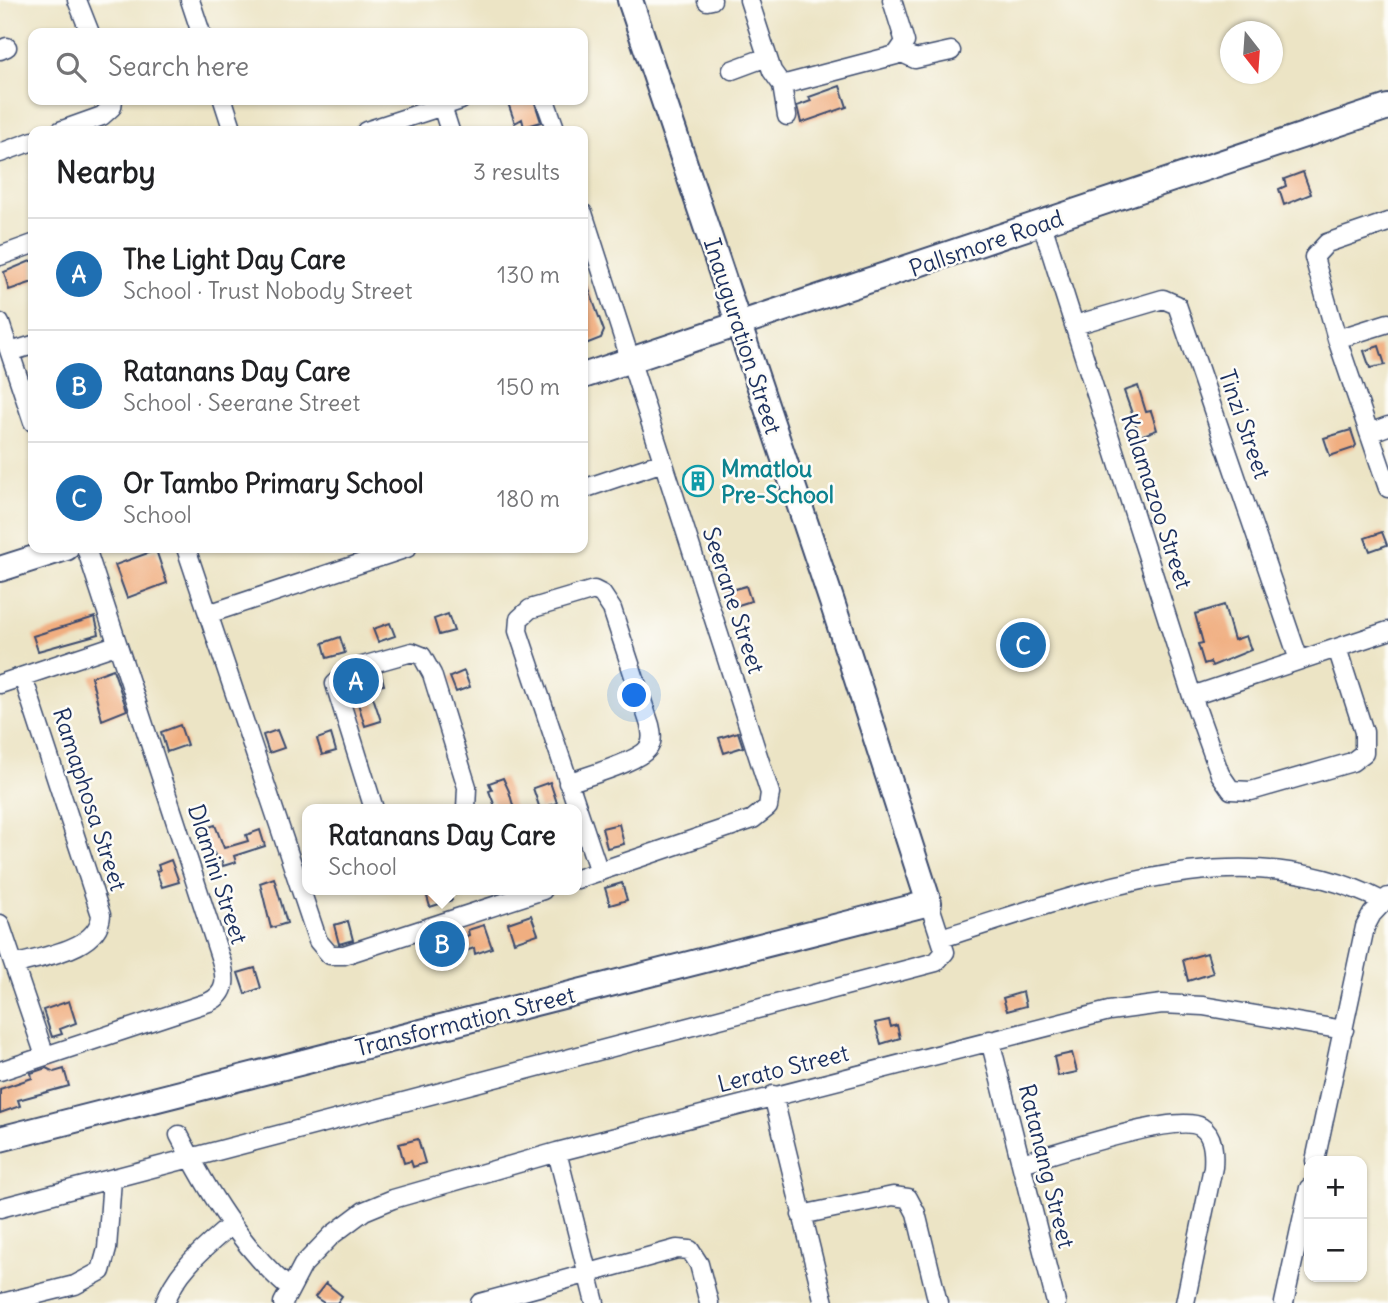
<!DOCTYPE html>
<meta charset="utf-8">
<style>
:root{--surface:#fff;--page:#f2f2f2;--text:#202124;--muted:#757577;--line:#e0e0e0;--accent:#1f6fb2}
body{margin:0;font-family:Delius,sans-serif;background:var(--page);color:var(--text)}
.controls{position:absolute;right:21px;bottom:21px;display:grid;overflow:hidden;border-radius:14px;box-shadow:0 2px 5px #0004}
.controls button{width:63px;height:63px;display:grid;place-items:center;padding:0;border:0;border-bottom:2px solid var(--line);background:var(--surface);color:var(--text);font:35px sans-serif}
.compass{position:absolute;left:1220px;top:21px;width:63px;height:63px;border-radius:50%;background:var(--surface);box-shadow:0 2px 5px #0004;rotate:163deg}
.you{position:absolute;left:635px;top:696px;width:24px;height:24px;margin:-18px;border:5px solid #fff;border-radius:50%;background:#1a73e8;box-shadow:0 0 0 10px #1a73e833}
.badge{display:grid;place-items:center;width:46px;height:46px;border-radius:50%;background:var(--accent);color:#fff;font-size:23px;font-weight:700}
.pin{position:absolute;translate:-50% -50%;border:4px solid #fff;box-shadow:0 2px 7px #0006}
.popup{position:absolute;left:302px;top:804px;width:280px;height:91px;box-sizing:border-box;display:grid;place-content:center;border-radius:14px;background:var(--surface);filter:drop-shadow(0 2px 5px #0005);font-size:23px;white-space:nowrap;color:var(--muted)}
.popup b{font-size:26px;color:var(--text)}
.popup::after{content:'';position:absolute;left:50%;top:100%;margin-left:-14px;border:14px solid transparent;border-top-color:var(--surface)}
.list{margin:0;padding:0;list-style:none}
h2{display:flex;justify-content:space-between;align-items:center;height:91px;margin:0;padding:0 28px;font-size:30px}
h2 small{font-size:23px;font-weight:400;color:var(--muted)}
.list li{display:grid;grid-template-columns:46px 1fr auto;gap:21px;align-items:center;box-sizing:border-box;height:112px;padding:0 28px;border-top:2px solid var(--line)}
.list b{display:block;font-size:26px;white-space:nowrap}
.list p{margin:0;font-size:23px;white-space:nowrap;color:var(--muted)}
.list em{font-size:23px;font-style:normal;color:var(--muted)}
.icon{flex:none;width:38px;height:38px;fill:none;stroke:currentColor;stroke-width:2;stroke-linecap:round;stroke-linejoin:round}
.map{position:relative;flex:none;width:1388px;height:1303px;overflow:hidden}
.search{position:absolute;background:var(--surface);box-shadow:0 2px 5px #0004;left:28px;top:28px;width:560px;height:77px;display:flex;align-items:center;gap:18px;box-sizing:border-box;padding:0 24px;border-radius:14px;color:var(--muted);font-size:26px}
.panel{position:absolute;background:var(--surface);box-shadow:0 2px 5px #0004;left:28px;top:126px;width:560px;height:427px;border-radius:14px}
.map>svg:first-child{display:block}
.building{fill:#f0ae80}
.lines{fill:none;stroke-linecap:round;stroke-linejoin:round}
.street-casing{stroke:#3a4a6d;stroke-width:21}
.secondary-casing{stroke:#3a4a6d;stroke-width:28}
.street{stroke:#fff;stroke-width:18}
.secondary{stroke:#fff;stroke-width:24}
.labels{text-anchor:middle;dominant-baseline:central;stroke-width:5;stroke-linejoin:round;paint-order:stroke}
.street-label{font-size:23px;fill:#1b2f5e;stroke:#fdfcf7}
.culture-label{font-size:23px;font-weight:bold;fill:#0d838f;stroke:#fdfcf7;text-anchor:start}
</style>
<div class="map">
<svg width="1388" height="1303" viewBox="0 0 1388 1303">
<rect width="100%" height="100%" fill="#fdfcf7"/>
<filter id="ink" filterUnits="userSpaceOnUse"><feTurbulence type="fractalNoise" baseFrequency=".0143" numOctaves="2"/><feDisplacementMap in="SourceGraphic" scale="14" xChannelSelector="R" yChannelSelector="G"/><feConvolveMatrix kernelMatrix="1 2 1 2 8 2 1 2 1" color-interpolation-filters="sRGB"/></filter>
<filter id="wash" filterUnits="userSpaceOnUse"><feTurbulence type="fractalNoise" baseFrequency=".00686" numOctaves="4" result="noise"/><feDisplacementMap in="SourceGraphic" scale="28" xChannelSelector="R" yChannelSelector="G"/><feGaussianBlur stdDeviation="1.57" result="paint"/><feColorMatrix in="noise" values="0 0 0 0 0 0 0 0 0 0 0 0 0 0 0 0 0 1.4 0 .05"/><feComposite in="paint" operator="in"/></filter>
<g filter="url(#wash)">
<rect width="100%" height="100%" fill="#ece4c5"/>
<g id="blocks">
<!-- building -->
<path class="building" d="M840 86 847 107 801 123 797 106 811 101 809 97Z
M507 100H534L541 122 524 127 522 119 515 123Z
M1303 172 1311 194 1284 205 1279 189 1286 186 1284 179Z
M33 260V282L9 290 4 272Z
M583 273 604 331 601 338 583 345Z
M1379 346 1385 365 1370 368 1364 351Z
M1138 386 1146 412 1151 411 1157 430 1140 436 1124 391Z
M1351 430 1356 445 1354 448 1330 456 1324 438Z
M702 467 708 486 692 491 686 473Z
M1382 532 1387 545 1370 551 1365 538Z
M156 550 167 583 127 598 115 565Z
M746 586 751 601 729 608 724 592Z
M1224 605 1234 640 1246 636 1251 650 1212 666 1210 662 1204 664 1198 644 1203 643 1195 614Z
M448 614 454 631 439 635 434 619Z
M95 617 99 634 38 651 33 636Z
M390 623 395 636 378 642 373 629Z
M340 637 345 653 327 658 323 643Z
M113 669 127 710 102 720 91 677Z
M464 671 470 687 456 692 450 677Z
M381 673 384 685 370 688 381 721 365 726 352 684 358 679Z
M180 725 187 745 167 752 161 732Z
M277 730 284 748 269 753 263 735Z
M738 732 743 747 724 753 719 738Z
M331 734 336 751 322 755 317 739Z
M503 778 509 791 514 809H496L489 791 492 790 489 783Z
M550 782 557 803 540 809 533 788Z
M619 824 624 844 607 848 602 828Z
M215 825 224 848 248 841 246 835 260 830 265 846 234 856 236 862 223 866 221 859 217 861 214 853 211 854 208 844 205 845 200 830Z
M171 860 179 882 162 887 156 871 160 870 158 865Z
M274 878 287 923 271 928 260 883Z
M622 883 627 900 610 905 605 888Z
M438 890H449L452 900 430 907 426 893Z
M531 915 538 934 514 942 508 923Z
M348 921 353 940 339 944 334 925Z
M484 925 492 948 475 954 474 948 443 959 438 946 469 935 468 930Z
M1207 953 1213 973 1188 981 1183 960Z
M255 968 261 988 245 994 238 973Z
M1023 992 1026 1006 1007 1011 1003 998Z
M69 1001 76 1023 60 1029 62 1034 52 1037 43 1010Z
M889 1020 891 1027 897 1025 900 1038 881 1044 875 1023Z
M1072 1053 1077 1072 1058 1076 1054 1057Z
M46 1068 54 1072 64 1069 69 1086 18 1100 20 1106 0 1113V1089L32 1078 31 1073Z
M418 1139 425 1163 413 1167 411 1161 404 1163 399 1144Z
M326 1283 342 1296 337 1303H324L315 1297Z"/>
</g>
</g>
<g filter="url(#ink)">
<use href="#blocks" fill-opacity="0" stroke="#3a4a6d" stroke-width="2"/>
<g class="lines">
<!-- street casing -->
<g class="street-casing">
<path id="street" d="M77 0 90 33
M190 0 201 33
M749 0 772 71 782 85
M707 1 712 0
M0 50 7 47
M900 52 915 59 951 51
M732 70 767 57
M782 85 896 55 905 42 892 0
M782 85 787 116
M223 100 233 131
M545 100 556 131
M442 106 450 131
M60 131 102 116 112 107 113 100
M366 131 461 100
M0 153 33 141
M1388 222 1327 243 1314 257 1337 339 1388 488
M1042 224 1192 696 1220 774 1231 790 1251 791 1352 762 1364 753V732L1337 648
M0 256 33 244
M0 323 33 422
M1075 325 1163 299 1177 305 1299 660
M1337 339 1388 323
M10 352 33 345
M1369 433 1388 426
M583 489 663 462
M186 548 318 941 330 955H344L543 890
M208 614 407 548
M0 684 116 645
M1192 696 1388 631
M568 783C586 776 640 762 649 747 653 740 652 733 650 725L612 609 602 594 594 590 530 609 519 619 518 631 599 872
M374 809 335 684 352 669 412 652 422 656 432 674 467 787 466 809
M577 879 753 819 768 807 770 793 583 213
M0 924 45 1056
M941 938C1082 895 1240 828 1382 901
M14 965C42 956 99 950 101 915L23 677
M990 1040 1056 1303
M0 1071 209 1002C228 993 226 978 221 960L86 548
M773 1095 824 1303
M179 1135C207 1190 241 1247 289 1288
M557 1152 595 1303
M1315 1161 1365 927 1372 914 1388 897
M1022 1163C1054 1154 1178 1112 1201 1127 1214 1135 1214 1153 1213 1167L1185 1303
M0 1208 936 962 945 952 929 903
M801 1215 893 1196 908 1198 916 1213 938 1303
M2 1303 75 1285 101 1271 107 1249 112 1179
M165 1303C177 1269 206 1247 232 1224
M283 1303 303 1265 332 1235 364 1211 393 1199 557 1152 1109 1011 1162 1004 1203 1006 1344 1030
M480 1303 677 1249 690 1250 699 1264 709 1303
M1284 1303 1309 1188"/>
</g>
<!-- secondary casing -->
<g class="secondary-casing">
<path id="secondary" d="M583 376 1388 107
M0 569 66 548
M0 1139 929 903 832 602 630 0"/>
</g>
<!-- street -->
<use href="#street" class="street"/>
<!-- secondary -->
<use href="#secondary" class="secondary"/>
</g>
</g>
<!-- icons -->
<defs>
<g id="building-ring" transform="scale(1.575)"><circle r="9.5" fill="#fdfcf7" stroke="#0f9aa8" stroke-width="1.5"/><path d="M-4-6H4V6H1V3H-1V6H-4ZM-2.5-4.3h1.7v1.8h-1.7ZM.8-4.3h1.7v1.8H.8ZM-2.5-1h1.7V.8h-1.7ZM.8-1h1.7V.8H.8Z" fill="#0f9aa8"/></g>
</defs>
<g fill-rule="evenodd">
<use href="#building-ring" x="698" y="481"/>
</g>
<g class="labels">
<!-- street labels -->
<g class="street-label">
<text transform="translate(986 243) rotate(-19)">Pallsmore Road</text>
<text transform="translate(743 336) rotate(72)">Inauguration Street</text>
<text transform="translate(1245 424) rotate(71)">Tinzi Street</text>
<text transform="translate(1157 501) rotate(72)">Kalamazoo Street</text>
<text transform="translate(734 600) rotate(72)">Seerane Street</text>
<text transform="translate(90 799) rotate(72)">Ramaphosa Street</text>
<text transform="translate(218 874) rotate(72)">Dlamini Street</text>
<text transform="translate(465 1021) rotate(-14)">Transformation Street</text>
<text transform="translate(783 1068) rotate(-14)">Lerato Street</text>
<text transform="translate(1047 1166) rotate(76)">Ratanang Street</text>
</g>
<!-- culture labels -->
<g class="culture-label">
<text x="721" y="468">Mmatlou<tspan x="721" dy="26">Pre-School</tspan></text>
</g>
</g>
</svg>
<div class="controls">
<button>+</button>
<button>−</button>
</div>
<svg class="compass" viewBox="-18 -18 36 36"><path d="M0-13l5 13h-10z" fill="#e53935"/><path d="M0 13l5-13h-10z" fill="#757577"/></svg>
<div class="you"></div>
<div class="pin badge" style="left:356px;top:681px">A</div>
<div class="pin badge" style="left:442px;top:944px">B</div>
<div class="popup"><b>Ratanans Day Care</b>School</div>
<div class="pin badge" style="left:1023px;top:645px">C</div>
<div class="search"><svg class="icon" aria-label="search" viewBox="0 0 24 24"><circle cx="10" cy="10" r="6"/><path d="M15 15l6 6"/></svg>Search here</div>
<section class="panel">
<h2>Nearby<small>3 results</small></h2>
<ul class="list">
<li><span class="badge">A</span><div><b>The Light Day Care</b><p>School · Trust Nobody Street</p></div><em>130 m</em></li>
<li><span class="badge">B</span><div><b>Ratanans Day Care</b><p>School · Seerane Street</p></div><em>150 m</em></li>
<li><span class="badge">C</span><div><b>Or Tambo Primary School</b><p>School</p></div><em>180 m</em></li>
</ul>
</section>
</div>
